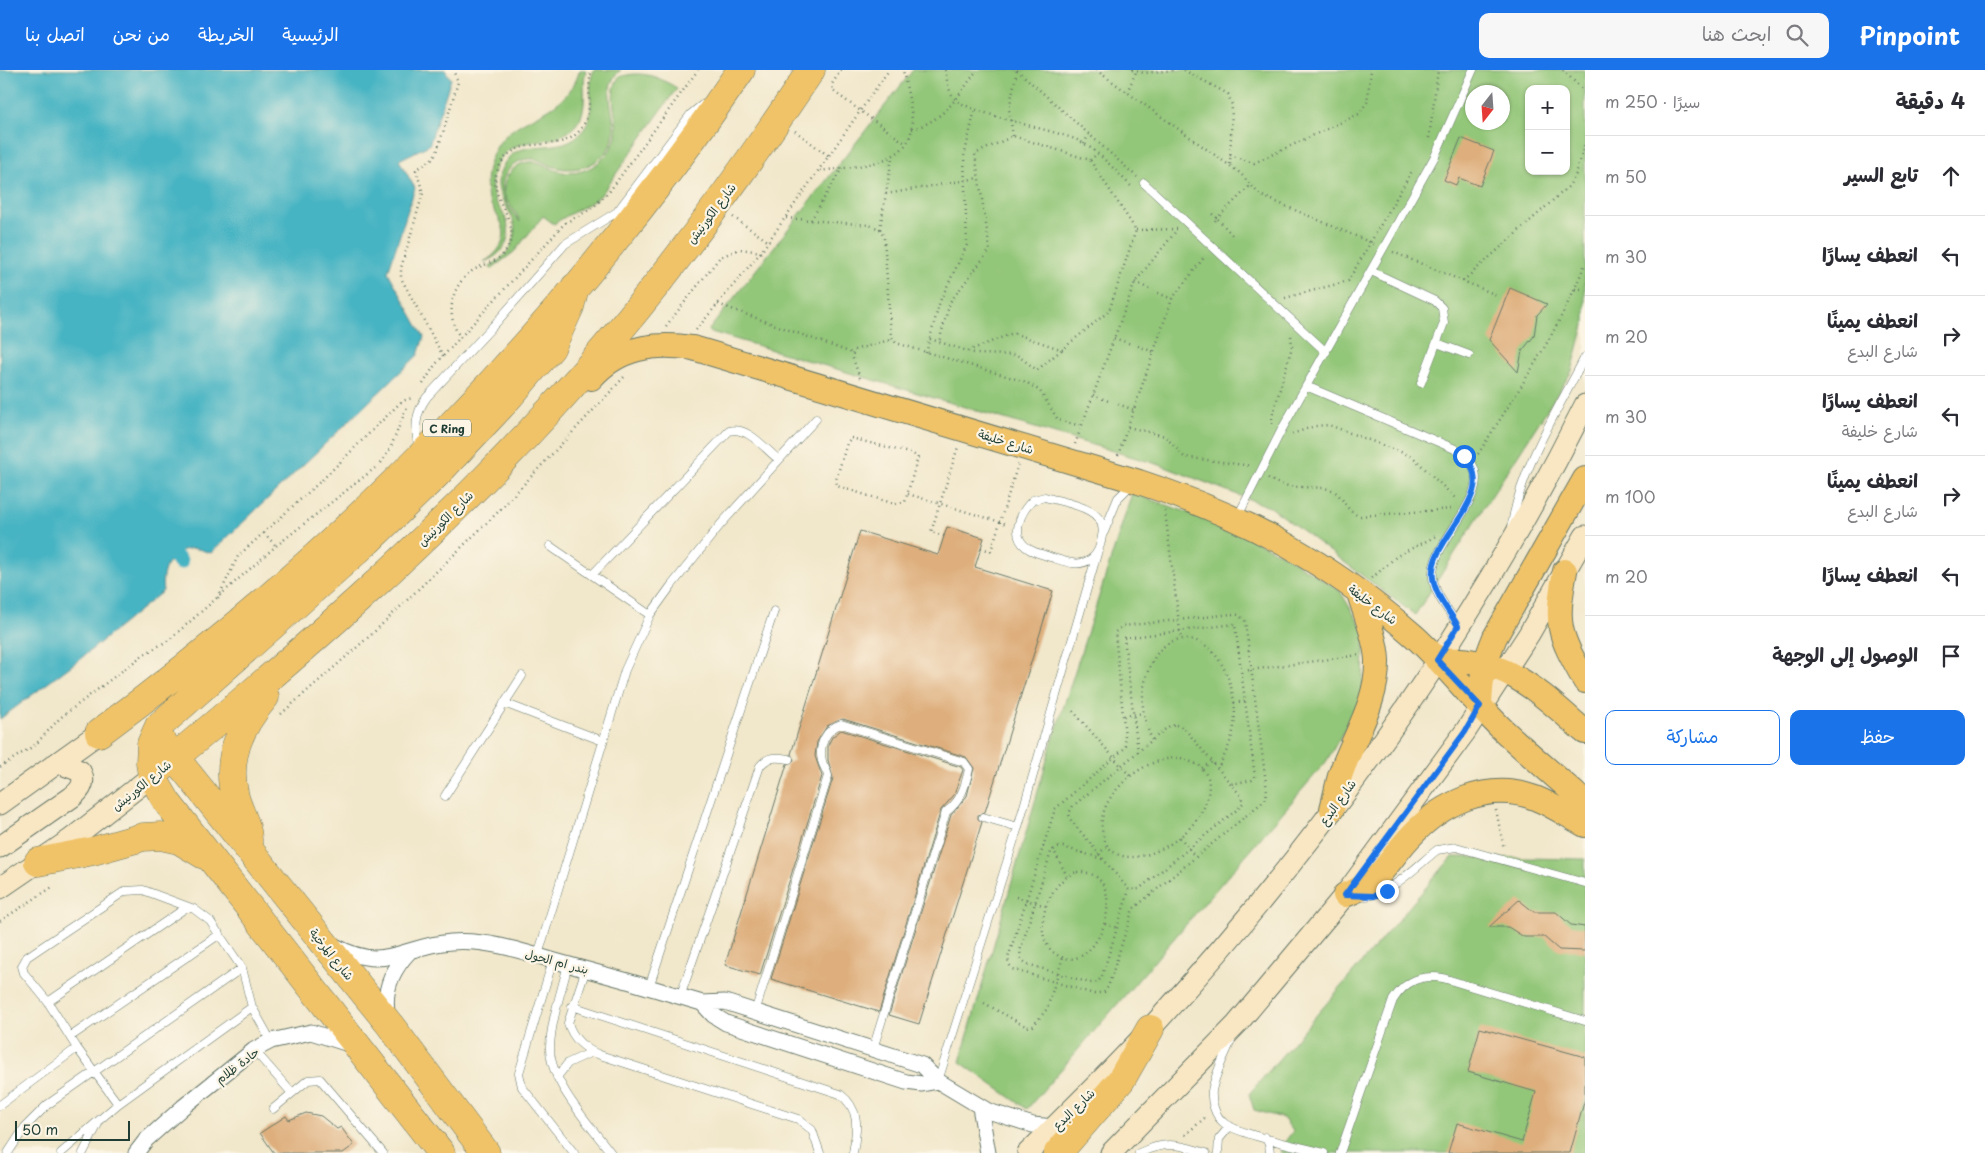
<!DOCTYPE html>
<html lang="ar">
<meta charset="utf-8">
<style>
:root{--surface:#fff;--page:#f7f7f7;--text:#2b2b33;--muted:#7c7c81;--line:#e1e1e2;--accent:#1a73e8}
body{margin:0;font-family:"Playpen Sans","Playpen Sans Arabic",sans-serif;background:var(--page);color:var(--text);direction:rtl}
.controls{position:absolute;right:15px;top:15px;display:grid;overflow:hidden;border-radius:10px;box-shadow:0 1px 4px #0004}
.controls button{width:45px;height:45px;display:grid;place-items:center;padding:0;border:0;border-bottom:1px solid var(--line);background:var(--surface);color:var(--text);font:25px sans-serif}
.compass{position:absolute;left:1465px;top:15px;width:45px;height:45px;border-radius:50%;background:var(--surface);box-shadow:0 1px 4px #0004;rotate:197deg}
.scale{position:absolute;left:15px;bottom:12px;width:115px;box-sizing:border-box;padding-left:5px;border:2px solid #1f3d34;border-top:0;font-size:14px;line-height:18px;white-space:nowrap;color:#1f3d34;-webkit-text-stroke:4px #fcf5e5;paint-order:stroke}
.stop{position:absolute;width:15px;height:15px;margin:-11px;border:4px solid #1a73e8;border-radius:50%;background:#fff}
.stop.end{background:#1a73e8;border-color:#fff;box-shadow:0 1px 5px #0008}
.list{margin:0;padding:0;list-style:none}
h2{display:flex;justify-content:space-between;align-items:center;height:65px;margin:0;padding:0 20px;font-size:21px}
h2 small{font-size:16px;font-weight:400;color:var(--muted)}
.list li{display:grid;grid-template-columns:32px 1fr auto;gap:15px;align-items:center;box-sizing:border-box;height:80px;padding:0 20px;border-top:1px solid var(--line)}
.list b{display:block;font-size:19px;white-space:nowrap}
.list p{margin:0;font-size:16px;white-space:nowrap;color:var(--muted)}
.list em{font-size:16px;font-style:normal;color:var(--muted)}
.actions{display:flex;gap:10px;padding:15px 20px}
.actions a{flex:1;padding:11px 0;border:1px solid var(--accent);border-radius:10px;text-align:center;font-size:18px;color:var(--accent)}
.actions .main{background:var(--accent);color:#fff}
.icon{flex:none;width:28px;height:28px;fill:none;stroke:currentColor;stroke-width:2;stroke-linecap:round;stroke-linejoin:round}
.map{position:relative;flex:none;width:1585px;height:1083px;overflow:hidden;direction:ltr}
header{display:flex;align-items:center;gap:30px;box-sizing:border-box;height:70px;padding:0 25px;background:var(--accent);color:#fff}
header strong{font-size:24px}
nav{display:flex;gap:28px;margin-inline-start:auto;font-size:18px}
.search{width:350px;height:45px;background:var(--page);display:flex;align-items:center;gap:12px;box-sizing:border-box;padding:0 18px;border-radius:10px;color:var(--muted);font-size:19px}
main{display:flex}
aside{flex:1;background:var(--surface)}
.map>svg:first-child{display:block}
.green{fill:#92c678;stroke:#588256;fill-rule:evenodd}
.water{fill:#47b4c3;stroke:#33787c}
.lines{fill:none;stroke-linecap:round;stroke-linejoin:round}
.canal{stroke:#47b4c3;stroke-width:16}
.building{fill:#deaf7d}
.lane-casing{stroke:#687869;stroke-width:9}
.street-casing{stroke:#687869;stroke-width:17}
.secondary-casing{stroke:#687869;stroke-width:23}
.primary-casing{stroke:#687869;stroke-width:26}
.highway-casing{stroke:#687869;stroke-width:29}
.path{stroke:#687869;stroke-width:2.5;stroke-dasharray:1 4;stroke-linecap:butt}
.lane{stroke:#fff;stroke-width:8}
.street{stroke:#fff;stroke-width:15}
.secondary{stroke:#f9e7c3;stroke-width:21}
.primary{stroke:#f0c369;stroke-width:24}
.highway{stroke:#f0c369;stroke-width:28}
.route{stroke:#1a73e8;stroke-width:6}
.labels{text-anchor:middle;dominant-baseline:central;stroke-width:4.5;stroke-linejoin:round;paint-order:stroke}
.shield{fill:#fcf5e5;stroke:#617469;stroke-width:1}
.shield-label{font-size:11px;font-weight:bold;fill:#1f3d34}
.street-label{font-size:12px;fill:#1f3d34;stroke:#fcf5e5}
</style>
<header>
<strong>Pinpoint</strong>
<div class="search"><svg class="icon" aria-label="search" viewBox="0 0 24 24"><circle cx="10" cy="10" r="6"/><path d="M15 15l6 6"/></svg>ابحث هنا</div>
<nav><a>الرئيسية</a><a>الخريطة</a><a>من نحن</a><a>اتصل بنا</a></nav>
</header>
<main>
<aside>
<h2>4 دقيقة<small>سيرًا · 250 m</small></h2>
<ul class="list">
<li><svg class="icon" aria-label="ahead" viewBox="0 0 24 24"><path d="M12 20V5M6 11l6-6 6 6"/></svg><div><b>تابع السير</b></div><em>50 m</em></li>
<li><svg class="icon" aria-label="left" viewBox="0 0 24 24"><path d="M17 20v-9H6M10 6l-5 5 5 5"/></svg><div><b>انعطف يسارًا</b></div><em>30 m</em></li>
<li><svg class="icon" aria-label="right" viewBox="0 0 24 24"><path d="M7 20v-9h11M14 6l5 5-5 5"/></svg><div><b>انعطف يمينًا</b><p>شارع البدع</p></div><em>20 m</em></li>
<li><svg class="icon" aria-label="left" viewBox="0 0 24 24"><path d="M17 20v-9H6M10 6l-5 5 5 5"/></svg><div><b>انعطف يسارًا</b><p>شارع خليفة</p></div><em>30 m</em></li>
<li><svg class="icon" aria-label="right" viewBox="0 0 24 24"><path d="M7 20v-9h11M14 6l5 5-5 5"/></svg><div><b>انعطف يمينًا</b><p>شارع البدع</p></div><em>100 m</em></li>
<li><svg class="icon" aria-label="left" viewBox="0 0 24 24"><path d="M17 20v-9H6M10 6l-5 5 5 5"/></svg><div><b>انعطف يسارًا</b></div><em>20 m</em></li>
<li><svg class="icon" aria-label="arrive" viewBox="0 0 24 24"><path d="M6 21V4h12l-3 4 3 4H6"/></svg><div><b>الوصول إلى الوجهة</b></div></li>
</ul>
<div class="actions"><a class="main">حفظ</a><a>مشاركة</a></div>
</aside>
<div class="map">
<svg width="1585" height="1083" viewBox="0 0 1585 1083">
<rect width="100%" height="100%" fill="#fcf5e5"/>
<filter id="ink" filterUnits="userSpaceOnUse"><feTurbulence type="fractalNoise" baseFrequency=".02" numOctaves="2"/><feDisplacementMap in="SourceGraphic" scale="10" xChannelSelector="R" yChannelSelector="G"/><feConvolveMatrix kernelMatrix="1 2 1 2 8 2 1 2 1" color-interpolation-filters="sRGB"/></filter>
<filter id="wash" filterUnits="userSpaceOnUse"><feTurbulence type="fractalNoise" baseFrequency=".0096" numOctaves="4" result="noise"/><feDisplacementMap in="SourceGraphic" scale="20" xChannelSelector="R" yChannelSelector="G"/><feGaussianBlur stdDeviation="1.12" result="paint"/><feColorMatrix in="noise" values="0 0 0 0 0 0 0 0 0 0 0 0 0 0 0 0 0 1.4 0 .05"/><feComposite in="paint" operator="in"/></filter>
<g filter="url(#wash)">
<rect width="100%" height="100%" fill="#f1e7cb"/>
<!-- green -->
<path class="green" d="M580 0H586C581 17 589 36 578 52 557 84 509 56 494 101 491 109 491 119 494 127 496 135 502 140 505 147 514 168 503 186 483 192 498 185 509 169 501 152 497 144 491 137 488 128 485 117 486 102 490 91 508 38 563 55 580 0Z
M594 0H621C590 25 638 63 595 92 582 100 566 101 551 96 545 93 540 90 534 89 515 87 499 104 503 123 505 134 514 143 520 152 518 143 506 134 504 123 502 106 517 90 534 92 542 92 548 97 555 100 573 107 594 100 606 85 630 58 602 33 619 7 642 0 657 6 677 18L601 125C587 137 569 143 554 154L543 146 514 182 491 199 490 196C506 188 520 170 513 150 506 131 492 123 501 100 517 60 560 91 584 59 598 40 585 19 594 0Z
M913 0H1585V251L1572 301 1415 545 1272 438 1160 395 708 261ZM1529 19H1566V101H1529ZM1472 22H1502V52H1472Z
M1132 423 1221 454 1285 486 1340 521 1365 563 1362 629 1326 692 1027 1039 960 992 1050 679Z
M1452 787 1585 789V1083H1281L1284 1073 1293 1061 1283 1048 1254 1040 1249 1024Z"/>
<!-- water -->
<path class="water" d="M0 0H445L451 9 429 75 399 90 415 118 388 202 424 267 418 285 211 483C204 481 195 477 188 479 168 482 160 504 163 521L80 589 0 649Z"/>
<g class="lines">
<!-- canal -->
<path class="canal" d="M174 485 180 492"/>
</g>
<g id="blocks">
<!-- building -->
<path class="building" d="M1461 68 1494 81 1480 116 1459 108 1456 115 1444 110Z
M1510 218 1547 234 1537 245 1534 266 1522 281 1518 302 1489 270Z
M947 457 984 468 975 497 1053 521 985 742 978 745V749L982 752 919 954 889 945 951 745 967 726 974 698 966 687 843 649 827 656 817 672 815 686 822 706 760 905 725 895 787 694 794 690 791 684 860 461 938 485Z
M841 660 961 697 963 700 954 725 941 740 879 942 771 909 833 708 828 690V675L832 667Z
M1519 830 1534 842H1556L1571 855 1585 857V881L1559 880 1544 867H1524L1508 857H1489Z
M1480 958 1585 987V1029L1570 1083H1448L1457 1053 1522 1072 1536 1022 1468 1002Z
M306 1043 321 1046 337 1059 341 1057 354 1075 343 1083H274L260 1063 286 1046 289 1050Z"/>
</g>
</g>
<g filter="url(#ink)">
<use href="#blocks" fill-opacity="0" stroke="#687869" stroke-width="1"/>
<g class="lines">
<!-- lane casing -->
<g class="lane-casing">
<path id="lane" d="M1144 113 1326 282
M1371 201 1435 231 1442 238 1444 253 1421 313
M1437 273 1469 285
M1306 316 1455 379C1461 383 1468 388 1472 394 1492 427 1429 473 1433 508 1434 524 1450 542 1458 555
M419 380C415 360 414 344 427 327L495 254 565 174 617 142 691 44 702 35
M1045 427C1064 433 1109 437 1102 466 1101 474 1098 484 1091 489 1078 498 1064 491 1050 487 1043 484 1035 483 1029 479 1009 467 1020 442 1033 430Z
M1238 446 1281 361 1435 86 1473 0
M1512 454C1522 395 1558 340 1585 287
M1104 462 1118 428 1131 415
M550 476 650 545
M592 505 729 361C748 356 764 378 778 389
M504 633 603 671
M445 726 522 606
M983 747 1018 757
M1360 827C1391 825 1413 799 1437 780L1456 777 1585 813
M538 885 625 600 650 545 671 516 721 454 816 349
M553 890 519 1003 522 1017 574 1083
M568 894C562 920 551 950 550 977 549 1012 591 1056 611 1083
M586 899 568 953C573 969 584 979 600 985L798 1049 812 1060 820 1083
M649 917 774 541
M680 927 760 696C768 686 776 687 789 689
M48 932 187 837
M572 936 840 1024C861 1040 857 1059 853 1083
M755 942 828 706C827 700 823 696 822 691 818 675 826 659 841 654L964 692 969 699C965 717 961 731 946 742L873 979
M70 967 220 864
M1231 971C1224 987 1215 1004 1212 1021 1211 1032 1215 1046 1224 1053 1240 1065 1302 1077 1324 1083
M254 980 291 1022
M557 1007 568 993 592 982
M938 1011 1018 757 1097 484
M118 1034 77 978 48 932 24 903 22 896 27 887 125 821 143 820 194 839 210 851 242 898 252 937 271 971
M0 1035 77 978
M273 1039 308 1010 320 1009 383 1083
M1265 1067 1269 1074 1270 1083
M8 1083 25 1057 47 1035 242 898
M61 1083 118 1034 252 937
M83 1083 98 1054
M1139 1083C1166 1071 1178 1074 1206 1083
M1218 1083 1219 1069 1230 1056
M1340 1083 1393 930C1405 911 1421 904 1443 908L1585 951"/>
</g>
<!-- street casing -->
<g class="street-casing">
<path id="street" d="M333 875C386 904 400 876 451 872 485 869 522 881 555 891 604 904 653 918 702 933L725 932 922 995 938 1011 988 1041 1033 1055 1054 1057
M702 933 713 945 726 953 906 1012 922 1014 938 1011
M388 947C382 921 392 900 409 882
M980 1037 988 1083
M136 1083 146 1070 183 1037 254 980 271 971 311 962 355 976"/>
</g>
<!-- secondary casing -->
<g class="secondary-casing">
<path id="secondary" d="M0 734 99 663
M0 777 72 727C82 719 86 712 80 701L59 693
M0 818 70 770 152 706
M1028 1083C1069 1042 1111 1002 1150 959 1321 772 1472 562 1585 335
M1111 1083 1237 954 1345 825 1465 662 1529 564 1585 466"/>
</g>
<!-- primary casing -->
<g class="primary-casing">
<path id="primary" d="M591 308C618 277 654 272 693 278L1139 412C1246 447 1328 491 1414 566 1445 594 1471 628 1500 657 1527 683 1557 707 1585 733
M1565 501C1555 556 1558 563 1585 611
M1437 590C1504 585 1538 621 1585 662
M1480 636C1481 608 1484 593 1495 567L1585 409
M1332 739C1335 728 1337 717 1340 706 1353 667 1378 633 1377 590 1376 568 1365 544 1359 523
M1345 825C1384 810 1384 795 1409 768 1441 733 1488 710 1535 728 1553 735 1568 746 1585 755"/>
</g>
<!-- highway casing -->
<g class="highway-casing">
<path id="highway" d="M99 663C344 483 570 252 741 0
M164 674 390 955 486 1083
M152 706C292 591 428 474 550 340 647 235 732 119 811 0
M248 772C249 757 239 742 235 727 225 688 240 657 265 627
M38 792 93 781 143 767 161 766 179 770 204 785
M441 1083 167 732 152 706 150 692 151 674 159 656 368 471 437 404 502 335 551 278 570 237 575 217
M1058 1083 1121 1010 1150 959"/>
</g>
<!-- path -->
<path class="path" d="M841 0 832 14 833 21 905 73
M945 0C947 9 948 22 955 29 967 42 1052 60 1075 69 1097 78 1116 102 1133 118
M1017 0 1137 107
M1096 0 1240 103 1260 125 1374 174
M1132 0 1144 3 1175 0
M1184 0 1228 24 1232 35 1230 96
M1563 0 1585 22
M1127 22 1136 2
M912 59C944 51 959 25 977 0
M795 61 830 87
M1013 66 1009 39 1017 0
M1429 68 1438 0
M1084 74 1090 62
M1230 85 1254 93 1359 44 1367 32 1371 0
M1090 90 1097 84
M820 101C851 96 912 97 912 54 912 37 906 17 903 0
M886 124 978 108
M1212 144 1217 148 1250 116
M733 147 769 172
M786 148 869 155 880 159 884 168 891 266 896 273 1026 312 1040 321 1058 350 1081 356
M811 150 842 98
M1215 151 1217 148 1233 166
M880 159 892 88
M1136 160 1177 159
M1393 182 1499 226
M1463 211 1569 116 1576 104 1585 73
M1135 212 1149 219
M1575 219H1585
M1158 223 1172 229
M1285 228 1348 211 1412 101
M718 234 852 283
M666 256 720 187 740 179 761 182
M696 260 761 182 889 0
M461 268C445 247 450 216 472 201 484 193 499 193 507 179 525 148 480 127 501 93 523 59 567 90 585 52 593 35 586 17 592 0
M1114 268 1131 274
M930 269 977 284 1017 285 1037 300 1109 241 1136 160 1090 90 1013 66 975 84 990 180 950 232 939 272
M1138 276 1154 282
M968 281 1013 263 1063 280
M926 283 940 231 967 175 964 87 975 39
M443 286 401 208V198L423 123 416 100 431 90 437 82 458 12 453 0
M860 308 852 286 854 280 893 269
M423 314 435 295 565 153 591 139 609 122 698 0
M1093 325 1111 332
M1118 334 1134 340
M1272 354V347L1292 277 1291 265
M1128 357 1165 366 1184 387 1252 396
M1292 364 1315 356 1329 355 1406 384 1415 389 1457 430
M851 368 913 384 918 387 905 432 895 434 837 416 836 410 847 373Z
M1075 374 1135 212 1177 160
M1478 384C1517 322 1558 263 1585 194
M1118 385 1172 229 1205 186
M381 393 390 379 407 337
M1268 408C1286 421 1309 415 1329 419 1344 423 1344 442 1360 446L1451 439
M908 424 1007 454
M1165 441 1181 569
M264 463 276 476
M944 466 931 462 958 377
M981 478 991 481 1018 394
M1372 508 1397 486 1436 466
M218 528 238 486 323 409 402 331 412 328
M1232 544 1239 545 1245 551 1267 721 1265 730 1133 839 1108 917 1104 922 1094 924 1012 899 1009 894 1008 888 1055 739 1126 677 1115 562 1123 556Z
M1243 601 1359 585
M1234 633 1246 631
M1073 641 1130 706
M281 644 372 564 497 443 626 305
M1124 646 1144 643
M1176 655 1184 658 1241 726 1243 733 1239 738 1139 819 1129 820 1070 749 1069 743 1073 736 1169 656Z
M1152 670C1148 660 1144 649 1143 637 1141 610 1154 566 1188 569 1223 572 1239 627 1234 656 1232 671 1225 685 1218 698
M1138 682 1124 568 1235 554 1255 707 1252 710 1231 714
M1181 688 1199 695 1208 707C1220 765 1108 823 1102 759 1100 744 1108 729 1118 718 1134 700 1157 687 1181 688Z
M0 697 35 675 60 648 143 585 169 570 276 476 375 398
M1202 698 1212 692
M1496 740 1504 779
M1180 767 1195 787
M1053 779 1067 806
M1098 784 1108 776
M1102 789 1063 777 1056 778 1051 782 1020 881 1021 889 1027 894 1090 913 1098 912 1102 906 1129 820
M1077 802C1134 799 1101 907 1059 886 1027 870 1047 810 1077 802Z
M1016 827 1046 836
M0 851 54 816
M1105 854 1117 858
M984 933 1027 957 1033 956 1047 939 1063 887
M1185 1065 1207 1046"/>
<!-- lane -->
<use href="#lane" class="lane"/>
<!-- street -->
<use href="#street" class="street"/>
<!-- secondary -->
<use href="#secondary" class="secondary"/>
<!-- primary -->
<use href="#primary" class="primary"/>
<!-- highway -->
<use href="#highway" class="highway"/>
</g>
</g>
<g class="lines" filter="url(#ink)">
<!-- route -->
<path class="route" d="M1387 821 1374 826 1345 825 1465 662 1480 636 1437 590 1458 556C1450 542 1435 525 1433 508 1427 469 1502 425 1464 386"/>
</g>
<g class="labels">
<!-- shield labels -->
<rect class="shield" x="423" y="349.5" width="48" height="17" rx="4"/>
<g class="shield-label">
<text x="447" y="358">C Ring</text>
</g>
<!-- street labels -->
<g class="street-label">
<text transform="translate(711 143) rotate(-53)">شارع الكورنيش</text>
<text transform="translate(1006 371) rotate(17)">شارع خليفة</text>
<text transform="translate(445 448) rotate(-45)">شارع الكورنيش</text>
<text transform="translate(1373 534) rotate(37)">شارع خليفة</text>
<text transform="translate(141 715) rotate(-39)">شارع الكورنيش</text>
<text transform="translate(1337 732) rotate(-54)">شارع البدع</text>
<text transform="translate(332 884) rotate(51)">شارع المرخية</text>
<text transform="translate(557 891) rotate(15)">بندر ام الحول</text>
<text transform="translate(237 995) rotate(-37)">حادة ظلام</text>
<text transform="translate(1073 1039) rotate(-44)">شارع البدع</text>
</g>
</g>
</svg>
<div class="controls">
<button>+</button>
<button>−</button>
</div>
<svg class="compass" viewBox="-18 -18 36 36"><path d="M0-13l5 13h-10z" fill="#e53935"/><path d="M0 13l5-13h-10z" fill="#7c7c81"/></svg>
<div class="scale">50 m</div>
<div class="stop" style="left:1464px;top:386px"></div>
<div class="stop end" style="left:1387px;top:821px"></div>
</div>
</main>
